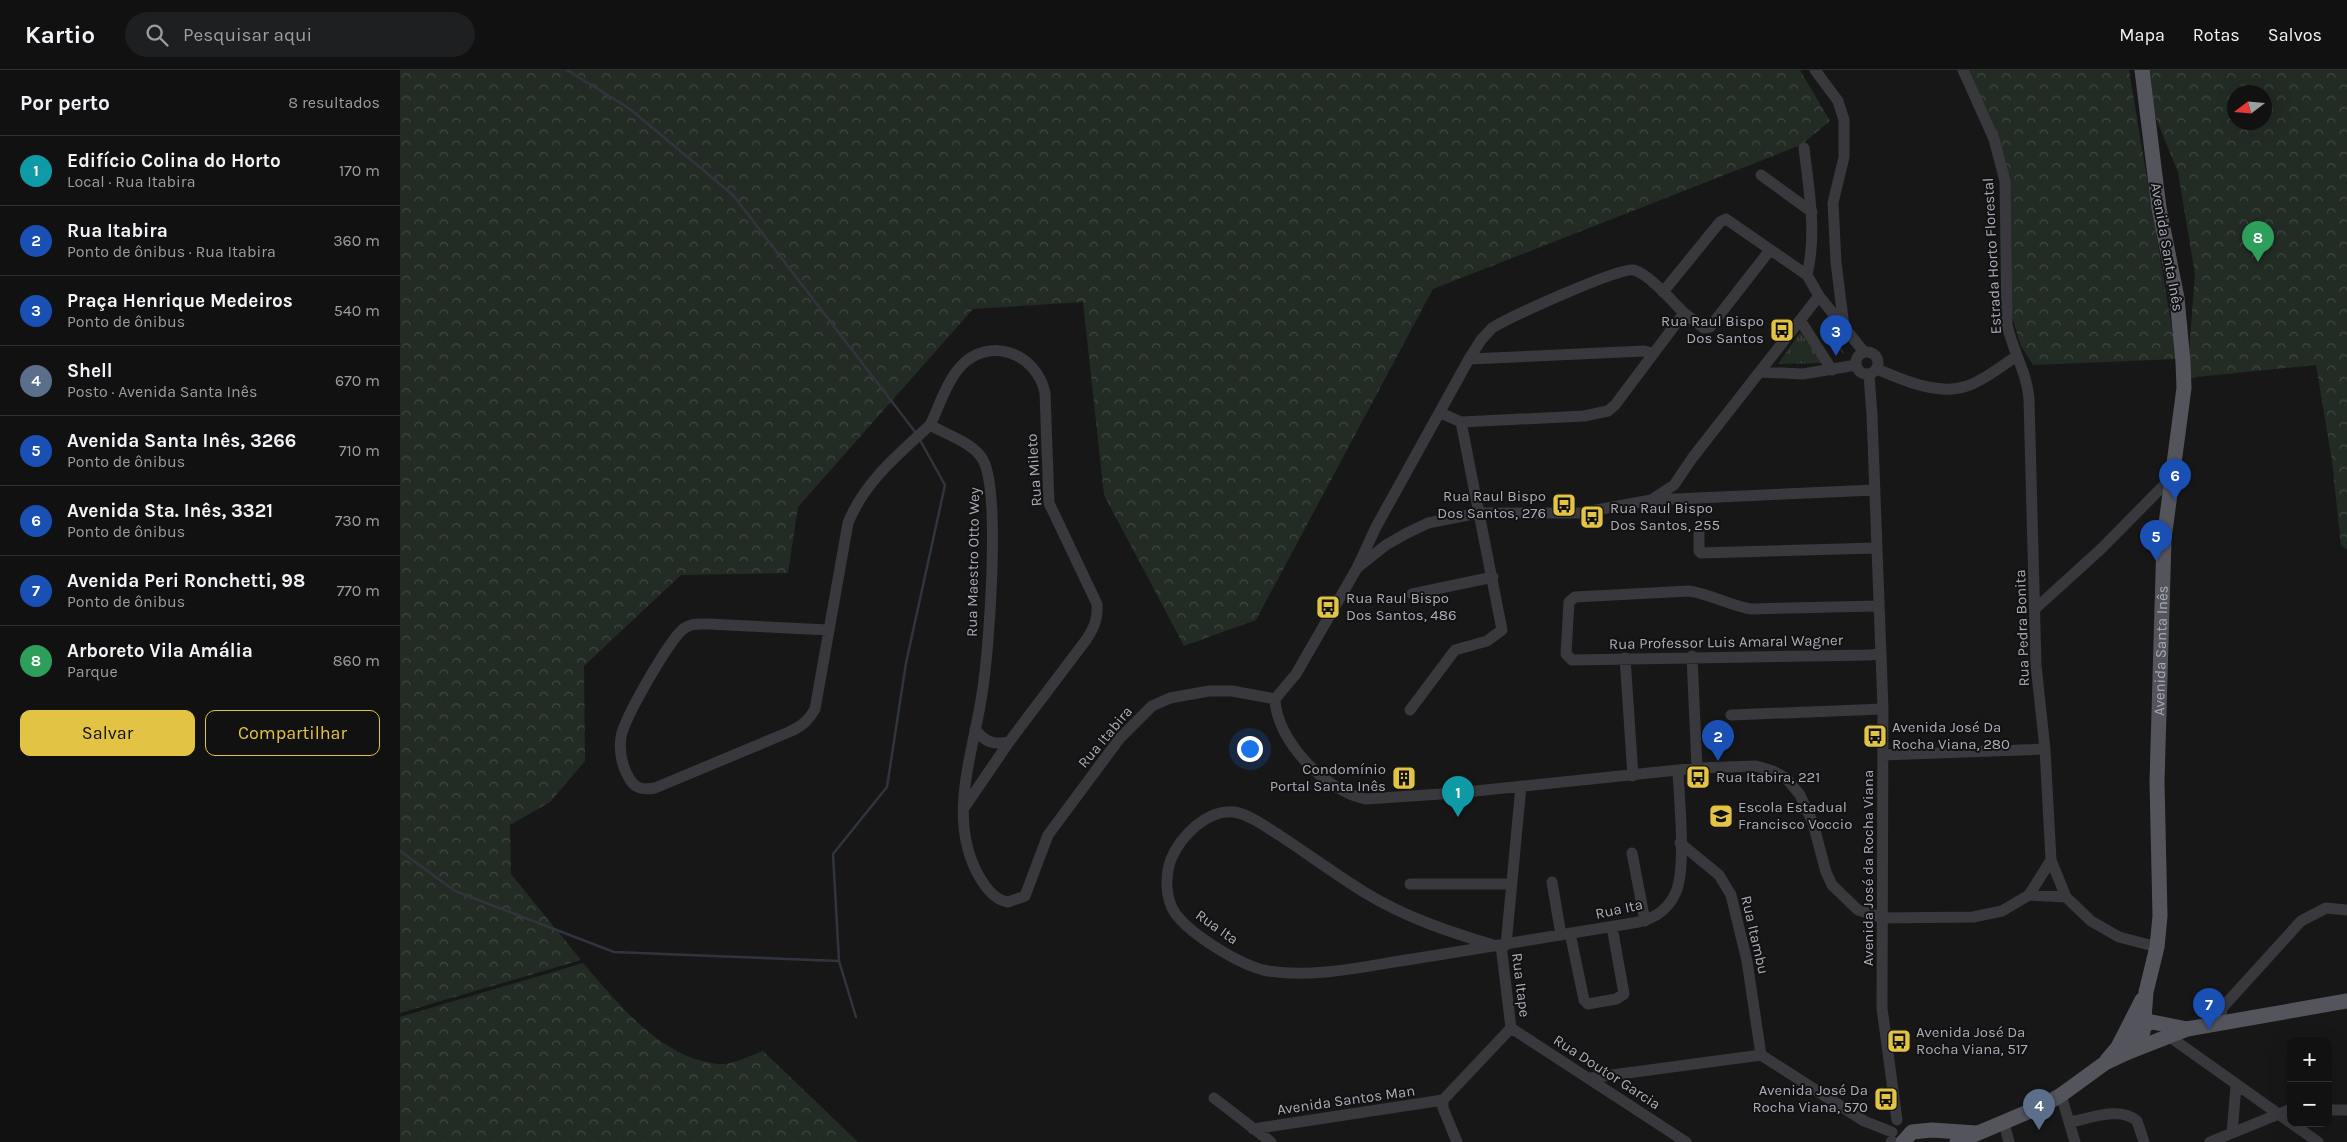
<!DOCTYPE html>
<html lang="pt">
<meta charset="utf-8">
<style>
:root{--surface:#111112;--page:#1e1f20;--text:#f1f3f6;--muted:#9c9d9f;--line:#303132;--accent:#e3c344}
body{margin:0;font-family:Karla,sans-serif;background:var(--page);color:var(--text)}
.controls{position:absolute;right:15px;bottom:15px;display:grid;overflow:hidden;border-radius:10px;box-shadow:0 5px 20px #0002}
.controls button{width:45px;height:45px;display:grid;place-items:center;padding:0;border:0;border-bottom:1px solid var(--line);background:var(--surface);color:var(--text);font:25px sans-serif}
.compass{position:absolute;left:1827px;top:15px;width:45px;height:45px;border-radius:50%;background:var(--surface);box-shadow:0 5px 20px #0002;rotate:254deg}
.you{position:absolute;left:849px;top:678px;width:18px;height:18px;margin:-12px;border:4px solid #fff;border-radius:50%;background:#1a73e8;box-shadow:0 0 0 8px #1a73e833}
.badge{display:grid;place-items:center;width:32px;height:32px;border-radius:50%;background:var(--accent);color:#fff;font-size:16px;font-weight:700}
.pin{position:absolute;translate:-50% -41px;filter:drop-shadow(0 1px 2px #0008)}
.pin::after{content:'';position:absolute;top:26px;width:18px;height:15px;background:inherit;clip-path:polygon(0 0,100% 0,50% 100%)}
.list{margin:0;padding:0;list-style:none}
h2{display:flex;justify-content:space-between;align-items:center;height:65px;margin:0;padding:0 20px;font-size:21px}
h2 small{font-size:16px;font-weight:400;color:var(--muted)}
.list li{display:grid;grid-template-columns:32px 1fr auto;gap:15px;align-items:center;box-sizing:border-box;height:70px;padding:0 20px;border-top:1px solid var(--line)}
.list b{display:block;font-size:19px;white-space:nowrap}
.list p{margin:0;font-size:16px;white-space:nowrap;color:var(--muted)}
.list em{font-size:16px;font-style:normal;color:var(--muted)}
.actions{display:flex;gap:10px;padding:15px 20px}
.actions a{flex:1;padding:11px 0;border:1px solid var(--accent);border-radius:10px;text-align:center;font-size:18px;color:var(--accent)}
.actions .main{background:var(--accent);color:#111}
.icon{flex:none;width:28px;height:28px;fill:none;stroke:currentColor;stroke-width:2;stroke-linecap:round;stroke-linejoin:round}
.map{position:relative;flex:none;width:1947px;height:1072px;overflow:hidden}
header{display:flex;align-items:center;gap:30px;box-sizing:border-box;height:70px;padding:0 25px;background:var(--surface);border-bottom:1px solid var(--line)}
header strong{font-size:24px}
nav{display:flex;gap:28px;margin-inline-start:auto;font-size:18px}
.search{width:350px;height:45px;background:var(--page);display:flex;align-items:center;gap:12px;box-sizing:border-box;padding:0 18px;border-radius:28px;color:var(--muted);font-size:19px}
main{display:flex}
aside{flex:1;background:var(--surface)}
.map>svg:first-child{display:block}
.grass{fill:url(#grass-tufts)}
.forest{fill:url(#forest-crowns);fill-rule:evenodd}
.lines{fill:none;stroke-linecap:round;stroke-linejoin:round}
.stream{stroke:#30353d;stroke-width:2.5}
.minor{stroke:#38383d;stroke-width:11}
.major{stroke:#54555c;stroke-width:15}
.labels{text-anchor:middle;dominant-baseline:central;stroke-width:4;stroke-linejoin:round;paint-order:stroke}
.street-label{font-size:15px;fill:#aaacb7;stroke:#121213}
.poi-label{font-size:15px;fill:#aaacb7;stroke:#121213;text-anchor:start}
</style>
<header>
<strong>Kartio</strong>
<div class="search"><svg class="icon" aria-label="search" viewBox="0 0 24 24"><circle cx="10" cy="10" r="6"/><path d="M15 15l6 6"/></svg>Pesquisar aqui</div>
<nav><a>Mapa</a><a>Rotas</a><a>Salvos</a></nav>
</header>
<main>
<aside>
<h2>Por perto<small>8 resultados</small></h2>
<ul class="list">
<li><span class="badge" style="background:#0f9aa8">1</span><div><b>Edifício Colina do Horto</b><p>Local · Rua Itabira</p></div><em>170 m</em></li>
<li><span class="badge" style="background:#1a4fb4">2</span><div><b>Rua Itabira</b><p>Ponto de ônibus · Rua Itabira</p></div><em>360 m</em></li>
<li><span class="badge" style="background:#1a4fb4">3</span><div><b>Praça Henrique Medeiros</b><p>Ponto de ônibus</p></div><em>540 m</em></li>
<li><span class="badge" style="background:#5c6f8a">4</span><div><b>Shell</b><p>Posto · Avenida Santa Inês</p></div><em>670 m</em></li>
<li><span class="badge" style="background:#1a4fb4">5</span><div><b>Avenida Santa Inês, 3266</b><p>Ponto de ônibus</p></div><em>710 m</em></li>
<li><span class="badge" style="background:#1a4fb4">6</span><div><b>Avenida Sta. Inês, 3321</b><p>Ponto de ônibus</p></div><em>730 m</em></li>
<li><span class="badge" style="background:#1a4fb4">7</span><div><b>Avenida Peri Ronchetti, 98</b><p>Ponto de ônibus</p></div><em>770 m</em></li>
<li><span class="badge" style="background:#2e9e5b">8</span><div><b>Arboreto Vila Amália</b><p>Parque</p></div><em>860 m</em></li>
</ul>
<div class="actions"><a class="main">Salvar</a><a>Compartilhar</a></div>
</aside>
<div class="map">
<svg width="1947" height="1072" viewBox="0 0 1947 1072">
<defs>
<pattern id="grass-tufts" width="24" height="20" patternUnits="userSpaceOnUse" patternTransform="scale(1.25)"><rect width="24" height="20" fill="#232b25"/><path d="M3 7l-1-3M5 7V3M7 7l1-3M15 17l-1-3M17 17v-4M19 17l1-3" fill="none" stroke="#404742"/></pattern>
<pattern id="forest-crowns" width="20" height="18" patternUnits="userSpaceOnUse" patternTransform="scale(1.25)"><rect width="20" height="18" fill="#232b25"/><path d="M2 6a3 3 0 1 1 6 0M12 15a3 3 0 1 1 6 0" fill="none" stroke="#404742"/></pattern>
</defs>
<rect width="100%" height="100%" fill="#171718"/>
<!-- grass -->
<path class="grass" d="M1424 250 1432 257 1444 284 1434 275 1422 257Z
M1401 263 1422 293 1378 294 1399 264Z"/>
<!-- forest -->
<path class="forest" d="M0 0H1400L1430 51 1401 75 1033 219 856 550 784 576 704 425 683 232 573 239 398 437 388 503 281 505 184 596 185 691 150 732 110 755 111 804 181 890 0 943Z
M1567 0H1729L1777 289 1633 295 1621 276 1612 247 1610 131Z
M1747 0H1947V480L1941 475 1932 391 1916 295 1787 308 1795 204 1778 102 1752 39ZM1834 22H1864V52H1834Z
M183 893C218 933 261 989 319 994 333 995 351 985 363 981L458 1072H0V947Z"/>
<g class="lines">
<!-- stream -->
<path class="stream" d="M167 0 230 39 333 125 516 363
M0 781 55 821 214 882 439 891
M456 947 439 891 433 784 487 717 506 593 545 415 520 370"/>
<!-- minor -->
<path class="minor" d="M1415 0 1438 31 1444 50V87L1433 133 1436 192 1444 257 1464 282
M1563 0 1594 69 1605 111 1607 254C1612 280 1627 302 1629 329L1636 595 1645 679 1651 790 1666 827 1691 851 1719 867 1757 877
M1404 78C1409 121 1417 163 1407 205
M1361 105 1412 142
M1263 222 1320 152 1326 149 1407 205 1419 226 1443 256
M1284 243 1304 258 1310 257 1370 180
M1400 250 1432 300
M1456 293a11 11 0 1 1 22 0a11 11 0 1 1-22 0Z
M1069 289 1244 281 1253 283
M1477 299C1503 310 1538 326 1567 316 1585 310 1601 296 1617 286
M1360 302 1403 304 1456 295
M1469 305 1472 345 1483 639 1482 938 1497 1050
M530 355C539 337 546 313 560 297 589 265 637 283 645 323L649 433 697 534C698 549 694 558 686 570L609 672 564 738
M1253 430 1475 420
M1299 458V481L1301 483 1476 478
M957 498 976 457 1069 289 1081 270 1092 258C1110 247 1221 196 1234 200 1250 205 1272 231 1284 243L1215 335 1208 341 1184 346 1061 352 1041 343
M1012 524 1093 507
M1478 536 1351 539C1330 536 1311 524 1289 521L1175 527 1169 532 1166 584 1172 590 1471 585 1480 583
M1636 538 1701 479 1772 407
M429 560 308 554C298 554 290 553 282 560 268 573 224 648 221 667 219 681 222 696 229 708 235 719 243 720 255 718L389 662C402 656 408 651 415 639L448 453C465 411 498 385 530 355 547 365 574 373 583 390 601 423 589 582 582 624 573 685 546 750 580 808 587 819 595 830 608 832L625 826 648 765 720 668 752 636 770 628 809 621H832L875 629
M1292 586 1297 698
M1225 588 1233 706
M875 629C876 670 926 722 966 729L1056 723 1297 698 1356 696 1373 701 1386 708 1400 725 1413 753 1426 802 1432 815 1458 840 1483 848 1573 847 1602 841 1629 825 1651 790
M875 629 896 604 957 498 986 475 1007 463 1028 453 1078 443H1180L1251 430 1274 415 1293 387 1419 226
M1010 640 1055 580 1087 571 1102 560 1061 352
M1331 645 1483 639
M575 659C584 672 594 675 609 672
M1483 685 1645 679
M1280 773 1319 805 1331 825 1347 891 1361 985
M1232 783 1245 851
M1152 812 1161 865
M1010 814H1111
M1629 825 1666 827
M1170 863 1184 930 1188 934 1216 929 1224 924 1212 857
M1101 875 1111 958
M1106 875 1121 716
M1096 876C1050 862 1006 848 964 822 935 804 908 784 879 765 866 757 851 745 834 742 807 739 781 766 771 789 765 806 765 828 775 843 791 865 841 896 868 901 914 908 961 897 1006 890 1084 878 1162 865 1239 852 1255 848 1268 839 1275 824 1287 801 1279 729 1278 701
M1820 954 1822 938 1901 851 1926 838 1947 840
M1111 958 1286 1072
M1770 967 1891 1053
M1190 1008 1361 985 1464 1051 1492 1062
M1661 1025 1675 1072
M814 1028 871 1072
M1928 1040H1947
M1671 1052C1690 1048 1721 1036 1737 1051L1744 1072
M1604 1053 1609 1072
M1891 1053 1918 1072
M853 1059 1043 1030
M1832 1063 1836 1016
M1057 1072 1043 1038V1030L1111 958
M1491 1072 1492 1071
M1810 1072 1891 1039"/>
<!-- major -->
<g class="major">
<path d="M1736 959 1752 952 1787 959"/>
<path d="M1726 983 1787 959 1947 931"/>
<path d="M1707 990 1718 977 1742 930"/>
<path d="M1503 1072 1512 1062 1532 1060 1576 1063"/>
<path id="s1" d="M1557 1072 1642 1036 1661 1025 1705 993 1726 983 1743 962 1746 922 1757 877 1760 846 1757 712 1764 469 1784 318 1783 292 1777 228 1759 138 1742 0"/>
</g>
</g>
<!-- icons -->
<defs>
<g id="bus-square" transform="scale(1.25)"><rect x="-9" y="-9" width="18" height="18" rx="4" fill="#e3c344" stroke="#121213"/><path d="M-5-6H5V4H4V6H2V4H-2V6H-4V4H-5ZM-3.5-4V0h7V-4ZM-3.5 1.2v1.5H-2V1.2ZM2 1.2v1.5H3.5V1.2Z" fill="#111"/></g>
<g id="building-square" transform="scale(1.25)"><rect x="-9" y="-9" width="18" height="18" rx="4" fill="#e3c344" stroke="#121213"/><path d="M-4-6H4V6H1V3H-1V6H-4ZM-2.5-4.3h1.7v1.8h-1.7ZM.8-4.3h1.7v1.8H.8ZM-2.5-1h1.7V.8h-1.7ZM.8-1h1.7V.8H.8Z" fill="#111"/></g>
<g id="school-square" transform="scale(1.25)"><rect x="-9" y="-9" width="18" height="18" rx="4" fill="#e3c344" stroke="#121213"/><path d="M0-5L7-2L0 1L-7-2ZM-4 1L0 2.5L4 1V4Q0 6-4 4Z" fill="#111"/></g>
</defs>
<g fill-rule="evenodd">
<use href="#bus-square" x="1382" y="260"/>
<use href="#bus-square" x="1164" y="435"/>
<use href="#bus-square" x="1192" y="447"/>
<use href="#bus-square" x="928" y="537"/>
<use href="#bus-square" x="1475" y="666"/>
<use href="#bus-square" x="1298" y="707"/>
<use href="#building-square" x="1004" y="708"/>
<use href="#school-square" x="1321" y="746"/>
<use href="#bus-square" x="1499" y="971"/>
<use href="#bus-square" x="1486" y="1029"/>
</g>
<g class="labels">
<!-- street labels -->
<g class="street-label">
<text transform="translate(1767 177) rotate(80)">Avenida Santa Inês</text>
<text transform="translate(1592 186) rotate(-93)">Estrada Horto Florestal</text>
<text transform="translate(634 400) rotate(-94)">Rua Mileto</text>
<text transform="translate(573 492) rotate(-89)">Rua Maestro Otto Wey</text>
<text transform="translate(1622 558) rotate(-92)">Rua Pedra Bonita</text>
<text transform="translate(1326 572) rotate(-1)">Rua Professor Luis Amaral Wagner</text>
<text stroke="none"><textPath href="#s1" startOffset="602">Avenida Santa Inês</textPath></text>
<text transform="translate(705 667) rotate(-50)">Rua Itabira</text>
<text transform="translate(1468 798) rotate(-90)">Avenida José da Rocha Viana</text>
<text transform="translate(1219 839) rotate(-12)">Rua Ita</text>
<text transform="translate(817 857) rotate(35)">Rua Ita</text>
<text transform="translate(1355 865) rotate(77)">Rua Itambu</text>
<text transform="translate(1121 915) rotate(83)">Rua Itape</text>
<text transform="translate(1207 1002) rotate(33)">Rua Doutor Garcia</text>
<text transform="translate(946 1030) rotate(-8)">Avenida Santos Man</text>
</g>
<!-- poi labels -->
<g class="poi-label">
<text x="1364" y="251" text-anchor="end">Rua Raul Bispo<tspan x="1364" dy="17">Dos Santos</tspan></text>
<text x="1146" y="426" text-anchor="end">Rua Raul Bispo<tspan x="1146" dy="17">Dos Santos, 276</tspan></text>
<text x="1210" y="438">Rua Raul Bispo<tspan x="1210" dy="17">Dos Santos, 255</tspan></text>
<text x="946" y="528">Rua Raul Bispo<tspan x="946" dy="17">Dos Santos, 486</tspan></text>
<text x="1492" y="657">Avenida José Da<tspan x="1492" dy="17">Rocha Viana, 280</tspan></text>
<text x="986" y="699" text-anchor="end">Condomínio<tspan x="986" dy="17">Portal Santa Inês</tspan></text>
<text x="1316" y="707">Rua Itabira, 221</text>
<text x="1338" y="737">Escola Estadual<tspan x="1338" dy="17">Francisco Voccio</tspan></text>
<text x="1516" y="962">Avenida José Da<tspan x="1516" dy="17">Rocha Viana, 517</tspan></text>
<text x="1468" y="1020" text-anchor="end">Avenida José Da<tspan x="1468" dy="17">Rocha Viana, 570</tspan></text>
</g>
</g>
</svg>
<div class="controls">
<button>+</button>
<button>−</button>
</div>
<svg class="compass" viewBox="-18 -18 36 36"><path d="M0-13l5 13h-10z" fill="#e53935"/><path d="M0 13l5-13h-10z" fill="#9c9d9f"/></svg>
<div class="you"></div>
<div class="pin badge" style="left:1058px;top:747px;background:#0f9aa8">1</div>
<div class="pin badge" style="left:1318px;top:691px;background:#1a4fb4">2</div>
<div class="pin badge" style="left:1436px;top:286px;background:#1a4fb4">3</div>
<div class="pin badge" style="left:1639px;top:1060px;background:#5c6f8a">4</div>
<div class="pin badge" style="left:1756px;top:491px;background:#1a4fb4">5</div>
<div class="pin badge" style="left:1775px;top:430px;background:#1a4fb4">6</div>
<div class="pin badge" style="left:1809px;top:959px;background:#1a4fb4">7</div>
<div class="pin badge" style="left:1858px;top:192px;background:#2e9e5b">8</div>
</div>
</main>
